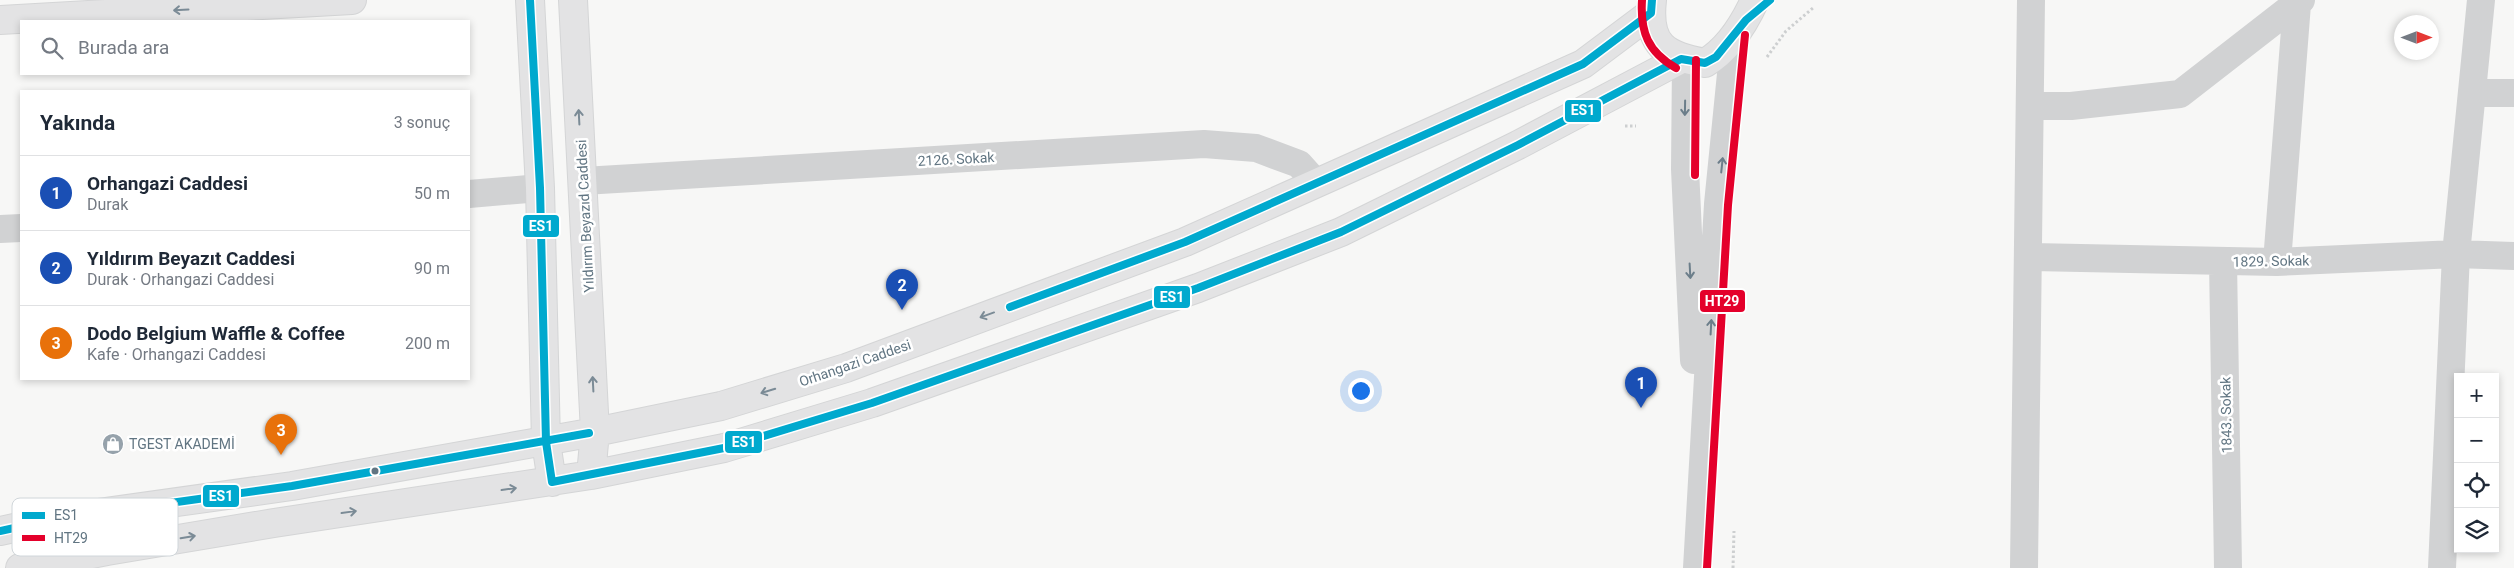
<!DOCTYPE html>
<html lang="tr">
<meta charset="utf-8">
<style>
:root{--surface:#fff;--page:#f2f2f3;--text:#1f2937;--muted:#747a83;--line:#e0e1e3;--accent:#ea580c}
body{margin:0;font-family:Roboto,sans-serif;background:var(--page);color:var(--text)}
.controls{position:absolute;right:15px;bottom:15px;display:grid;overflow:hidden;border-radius:0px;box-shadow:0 2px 8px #0003}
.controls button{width:45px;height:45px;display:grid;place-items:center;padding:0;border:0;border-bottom:1px solid var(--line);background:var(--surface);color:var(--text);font:25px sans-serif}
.compass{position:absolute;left:2394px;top:15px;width:45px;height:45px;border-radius:50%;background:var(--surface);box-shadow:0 2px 8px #0003;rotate:90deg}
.you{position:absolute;left:1360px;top:390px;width:18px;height:18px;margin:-12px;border:4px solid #fff;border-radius:50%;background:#1a73e8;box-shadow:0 0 0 8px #1a73e833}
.badge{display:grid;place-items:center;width:32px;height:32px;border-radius:50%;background:var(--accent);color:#fff;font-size:16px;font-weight:700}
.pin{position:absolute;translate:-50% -41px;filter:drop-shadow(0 1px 2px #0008)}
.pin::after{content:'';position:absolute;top:26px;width:18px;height:15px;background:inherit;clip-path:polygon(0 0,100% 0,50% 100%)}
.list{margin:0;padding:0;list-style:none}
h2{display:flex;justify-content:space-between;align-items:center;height:65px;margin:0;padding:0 20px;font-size:21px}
h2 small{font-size:16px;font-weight:400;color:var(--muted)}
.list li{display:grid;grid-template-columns:32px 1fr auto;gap:15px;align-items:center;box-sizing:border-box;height:75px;padding:0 20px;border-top:1px solid var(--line)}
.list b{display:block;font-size:19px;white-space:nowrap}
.list p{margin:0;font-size:16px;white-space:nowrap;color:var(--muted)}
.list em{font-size:16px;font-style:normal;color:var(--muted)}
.icon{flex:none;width:28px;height:28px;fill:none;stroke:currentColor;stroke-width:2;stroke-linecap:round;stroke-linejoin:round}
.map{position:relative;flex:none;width:2514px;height:568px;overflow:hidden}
.search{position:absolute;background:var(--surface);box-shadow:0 2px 8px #0003;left:20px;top:20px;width:450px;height:55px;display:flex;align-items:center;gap:12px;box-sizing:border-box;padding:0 18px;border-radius:0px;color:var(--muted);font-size:19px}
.panel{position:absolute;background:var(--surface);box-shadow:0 2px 8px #0003;left:20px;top:90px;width:450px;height:290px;border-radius:0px}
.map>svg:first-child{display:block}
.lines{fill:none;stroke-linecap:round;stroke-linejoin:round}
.secondary-casing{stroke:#d4d5d6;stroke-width:30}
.path{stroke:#cdcfd0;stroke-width:3;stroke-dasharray:2.5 2.5;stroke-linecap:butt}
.minor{stroke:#d1d2d3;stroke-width:28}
.tertiary{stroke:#d1d2d3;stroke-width:28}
.secondary{stroke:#e3e3e4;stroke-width:28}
.bus-1-casing{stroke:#fff;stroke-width:11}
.bus-2-casing{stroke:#fff;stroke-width:11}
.bus-1{stroke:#00a9ce;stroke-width:8}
.bus-2{stroke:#e4002b;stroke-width:8}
.oneway{stroke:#7b8b96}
.oneway2{stroke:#6c7e8a}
.bus-dot{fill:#617582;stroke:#fff;stroke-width:2}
.labels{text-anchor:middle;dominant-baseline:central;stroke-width:5;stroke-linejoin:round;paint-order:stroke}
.street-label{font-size:14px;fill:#617582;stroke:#fff}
.poi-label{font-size:14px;fill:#617582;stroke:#fff;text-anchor:start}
.key{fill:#fff;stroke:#d0d6da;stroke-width:1}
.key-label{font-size:14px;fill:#617582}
.line-badge{stroke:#fff;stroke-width:2}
.badge-label{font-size:14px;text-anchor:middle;font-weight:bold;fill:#fff}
</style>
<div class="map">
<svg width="2514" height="568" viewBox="0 0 2514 568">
<rect width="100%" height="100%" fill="#f7f7f6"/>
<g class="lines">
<!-- secondary casing -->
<g class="secondary-casing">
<path id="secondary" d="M530 0 540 188 546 442 552 482
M573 0 595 432 591 475
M1652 0C1647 45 1665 56 1705 63 1729 49 1744 24 1755 0
M0 20 352 0
M0 531 55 519 292 486 595 432 721 406 846 368 1185 242 1583 64 1651 13
M20 568 107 551 274 523 591 475 724 448 872 403 1198 288 1341 232 1518 145 1681 59"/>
</g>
<!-- path -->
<path class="path" d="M1767 57 1786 31 1813 8
M1625 126H1636
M1733 568 1734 531"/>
<!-- minor -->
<path class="minor" d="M2472 93H2514
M2030 106H2071L2180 94 2301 0
M583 181 1204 144 1256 148 1299 164 1316 183
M469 194 540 188
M0 229 21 228
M2028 257 2277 262 2456 254 2514 256
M2223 261 2228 568
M2277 262 2297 4
M2024 568 2031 0
M2442 568 2456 254 2481 0"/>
<!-- tertiary -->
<path class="tertiary" d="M1686 60 1685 169 1694 360
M1697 568 1718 204 1735 34"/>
<!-- secondary -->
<use href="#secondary" class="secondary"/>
<!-- bus-1 casing -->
<g class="bus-1-casing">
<path id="bus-1" d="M530 0 540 188 546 442 552 482 724 448 872 403 1198 288 1341 232 1518 145 1681 59 1705 63 1716 57 1746 20 1770 0
M1010 307 1185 242 1583 64 1651 13 1652 0
M0 531 55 519 292 486 589 433"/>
</g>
<!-- bus-2 casing -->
<g class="bus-2-casing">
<path id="bus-2" d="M1642 0C1640 32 1648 52 1676 68
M1695 175 1696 60
M1707 568 1728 205 1745 35"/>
</g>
<!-- bus-1 -->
<use href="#bus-1" class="bus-1"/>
<!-- bus-2 -->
<use href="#bus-2" class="bus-2"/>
</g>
<!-- one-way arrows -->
<defs><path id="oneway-shaft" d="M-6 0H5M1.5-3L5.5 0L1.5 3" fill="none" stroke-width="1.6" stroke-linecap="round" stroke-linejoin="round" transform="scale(1.25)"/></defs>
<g class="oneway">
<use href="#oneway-shaft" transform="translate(181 10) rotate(177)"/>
<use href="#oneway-shaft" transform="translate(579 117) rotate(-93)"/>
<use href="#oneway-shaft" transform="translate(987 315) rotate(160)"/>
<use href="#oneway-shaft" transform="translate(593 384) rotate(-93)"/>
<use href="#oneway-shaft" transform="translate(768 391) rotate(163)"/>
<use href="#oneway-shaft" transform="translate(509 489) rotate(-8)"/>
<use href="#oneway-shaft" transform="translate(349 512) rotate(-8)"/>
<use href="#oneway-shaft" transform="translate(188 537) rotate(-9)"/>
</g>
<g class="oneway2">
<use href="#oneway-shaft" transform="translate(1685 108) rotate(91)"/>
<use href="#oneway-shaft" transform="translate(1722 165) rotate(-84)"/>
<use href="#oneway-shaft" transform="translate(1690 271) rotate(87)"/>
<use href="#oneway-shaft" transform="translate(1711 327) rotate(-87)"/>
</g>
<!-- icons -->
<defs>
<g id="shop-disc" transform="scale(1.125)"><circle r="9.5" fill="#96a2ab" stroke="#fff"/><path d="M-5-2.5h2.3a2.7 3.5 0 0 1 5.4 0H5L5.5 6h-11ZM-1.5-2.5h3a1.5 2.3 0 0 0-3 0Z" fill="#fff"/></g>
</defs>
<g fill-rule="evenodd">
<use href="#shop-disc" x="113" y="444"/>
</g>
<!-- markers -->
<circle class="bus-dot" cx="375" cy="471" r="4.5"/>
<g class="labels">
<!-- street labels -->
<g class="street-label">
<text transform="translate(956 159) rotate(-3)">2126. Sokak</text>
<text transform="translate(585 216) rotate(-93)">Yıldırım Beyazıd Caddesi</text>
<text transform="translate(2271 261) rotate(-1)">1829. Sokak</text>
<text transform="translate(855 363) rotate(-19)">Orhangazi Caddesi</text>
<text transform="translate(2226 415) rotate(-91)">1843. Sokak</text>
</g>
<!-- poi labels -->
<g class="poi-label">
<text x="129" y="444">TGEST AKADEMİ</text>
</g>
</g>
<!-- legend -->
<rect x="12" y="498" width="166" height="58" rx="8" class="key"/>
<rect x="22" y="512" width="23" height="7" fill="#00a9ce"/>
<rect x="22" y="535" width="23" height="6" fill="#e4002b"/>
<g class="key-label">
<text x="54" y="520">ES1</text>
<text x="54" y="543">HT29</text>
</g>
<g class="line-badge">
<rect x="1564" y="99" width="38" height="24" rx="5" fill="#00a9ce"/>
<rect x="522" y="214" width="38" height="24" rx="5" fill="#00a9ce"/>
<rect x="1153" y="285" width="38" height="24" rx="5" fill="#00a9ce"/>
<rect x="1699" y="289" width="47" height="24" rx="5" fill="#e4002b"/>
<rect x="724" y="430" width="39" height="24" rx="5" fill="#00a9ce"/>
<rect x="202" y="484" width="38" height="24" rx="5" fill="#00a9ce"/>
</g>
<g class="badge-label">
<text x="1583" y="115">ES1</text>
<text x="541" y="231">ES1</text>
<text x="1172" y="302">ES1</text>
<text x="1722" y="306">HT29</text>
<text x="744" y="447">ES1</text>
<text x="221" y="501">ES1</text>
</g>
</svg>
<div class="controls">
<button>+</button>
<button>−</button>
<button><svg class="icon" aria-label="locate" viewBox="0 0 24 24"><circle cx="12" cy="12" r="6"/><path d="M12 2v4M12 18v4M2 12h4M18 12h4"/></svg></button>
<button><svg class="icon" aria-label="layers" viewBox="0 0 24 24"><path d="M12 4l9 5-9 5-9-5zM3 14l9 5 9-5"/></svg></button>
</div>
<svg class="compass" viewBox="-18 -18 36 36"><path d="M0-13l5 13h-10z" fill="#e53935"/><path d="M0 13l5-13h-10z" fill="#747a83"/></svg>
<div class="you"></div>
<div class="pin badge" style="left:1641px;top:408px;background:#1a4fb4">1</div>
<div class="pin badge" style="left:902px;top:310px;background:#1a4fb4">2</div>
<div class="pin badge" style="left:281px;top:455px;background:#e8710a">3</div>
<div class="search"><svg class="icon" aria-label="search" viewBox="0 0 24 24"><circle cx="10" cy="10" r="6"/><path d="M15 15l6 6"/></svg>Burada ara</div>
<section class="panel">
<h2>Yakında<small>3 sonuç</small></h2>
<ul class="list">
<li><span class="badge" style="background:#1a4fb4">1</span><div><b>Orhangazi Caddesi</b><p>Durak</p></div><em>50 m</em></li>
<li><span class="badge" style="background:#1a4fb4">2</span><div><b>Yıldırım Beyazıt Caddesi</b><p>Durak · Orhangazi Caddesi</p></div><em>90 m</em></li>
<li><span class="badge" style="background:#e8710a">3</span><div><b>Dodo Belgium Waffle &amp; Coffee</b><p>Kafe · Orhangazi Caddesi</p></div><em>200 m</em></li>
</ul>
</section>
</div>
